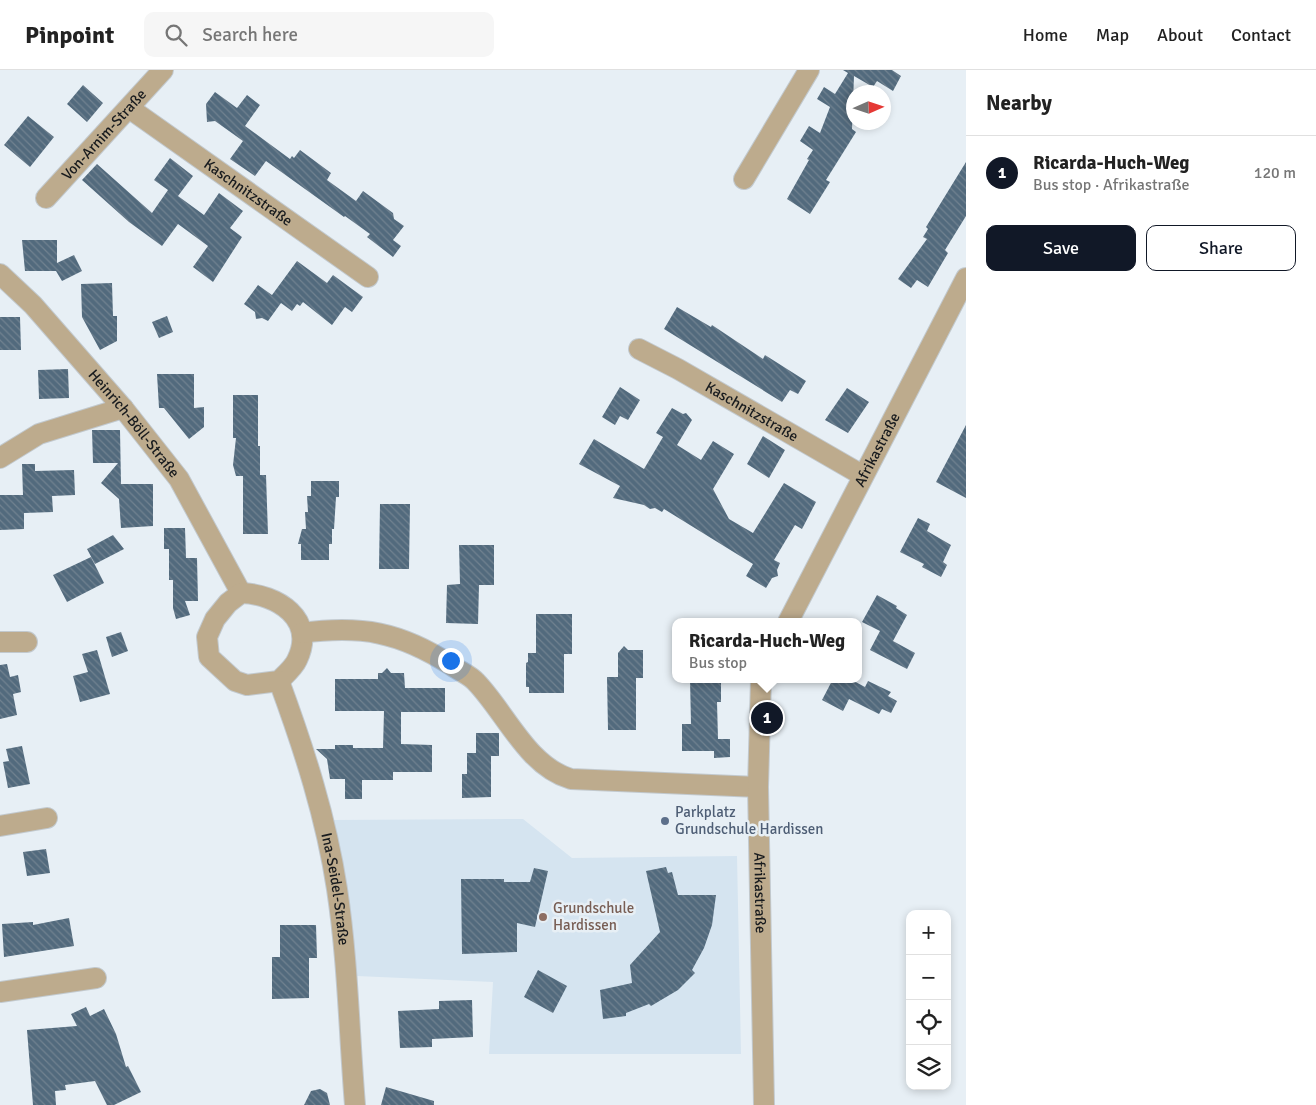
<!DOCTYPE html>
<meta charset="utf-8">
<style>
:root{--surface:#fff;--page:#f6f6f6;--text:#222;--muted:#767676;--line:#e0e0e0;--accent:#111827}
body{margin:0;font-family:Signika,sans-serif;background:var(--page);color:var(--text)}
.controls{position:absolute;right:15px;bottom:15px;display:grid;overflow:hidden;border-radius:10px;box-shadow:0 2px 8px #0003}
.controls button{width:45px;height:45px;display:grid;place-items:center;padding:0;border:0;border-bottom:1px solid var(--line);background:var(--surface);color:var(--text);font:25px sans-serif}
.compass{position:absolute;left:846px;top:15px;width:45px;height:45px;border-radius:50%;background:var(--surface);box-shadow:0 2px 8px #0003;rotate:87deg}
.you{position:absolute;left:450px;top:590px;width:18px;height:18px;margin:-12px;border:4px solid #fff;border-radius:50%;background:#1a73e8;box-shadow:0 0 0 8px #1a73e833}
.badge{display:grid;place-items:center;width:32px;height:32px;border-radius:50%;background:var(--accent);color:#fff;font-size:16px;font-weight:700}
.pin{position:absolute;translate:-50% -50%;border:2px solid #fff;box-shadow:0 1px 5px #0006}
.popup{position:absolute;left:672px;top:548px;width:190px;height:65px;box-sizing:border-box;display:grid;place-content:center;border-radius:10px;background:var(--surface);filter:drop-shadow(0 1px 4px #0005);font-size:16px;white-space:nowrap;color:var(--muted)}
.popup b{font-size:19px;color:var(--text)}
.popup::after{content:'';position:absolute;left:50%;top:100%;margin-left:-10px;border:10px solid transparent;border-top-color:var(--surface)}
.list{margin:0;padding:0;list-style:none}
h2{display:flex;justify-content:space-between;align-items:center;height:65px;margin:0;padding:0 20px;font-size:21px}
h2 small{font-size:16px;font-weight:400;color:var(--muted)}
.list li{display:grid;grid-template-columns:32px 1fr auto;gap:15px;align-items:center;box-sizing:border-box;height:75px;padding:0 20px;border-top:1px solid var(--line)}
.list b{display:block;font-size:19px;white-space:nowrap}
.list p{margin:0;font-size:16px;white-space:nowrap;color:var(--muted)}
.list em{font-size:16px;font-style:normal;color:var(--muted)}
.actions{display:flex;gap:10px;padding:15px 20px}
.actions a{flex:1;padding:11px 0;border:1px solid var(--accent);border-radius:10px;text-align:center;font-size:18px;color:var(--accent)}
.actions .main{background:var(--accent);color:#fff}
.icon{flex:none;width:28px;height:28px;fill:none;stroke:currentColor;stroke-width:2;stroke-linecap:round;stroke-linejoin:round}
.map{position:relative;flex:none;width:966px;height:1035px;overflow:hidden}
header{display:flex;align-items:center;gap:30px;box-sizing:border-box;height:70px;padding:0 25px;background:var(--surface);border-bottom:1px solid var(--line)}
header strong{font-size:24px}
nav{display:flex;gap:28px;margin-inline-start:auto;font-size:18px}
.search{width:350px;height:45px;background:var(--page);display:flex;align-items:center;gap:12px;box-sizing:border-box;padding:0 18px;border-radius:10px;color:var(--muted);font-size:19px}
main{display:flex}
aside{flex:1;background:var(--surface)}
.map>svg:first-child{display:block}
.built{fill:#d5e4f0}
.building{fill:url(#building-back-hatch)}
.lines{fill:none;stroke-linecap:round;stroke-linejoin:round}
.street-casing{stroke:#c2c9ce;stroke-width:22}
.street{stroke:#bdab8d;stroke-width:20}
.service-dot{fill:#5c6f8a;stroke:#e7eff5;stroke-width:2}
.education-dot{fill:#8d6e63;stroke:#e7eff5;stroke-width:2}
.labels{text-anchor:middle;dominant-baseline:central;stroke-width:5;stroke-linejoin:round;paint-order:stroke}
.street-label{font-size:15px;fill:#181b1e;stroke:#e7eff5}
.service-label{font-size:15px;fill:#4e5e75;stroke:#e7eff5;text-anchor:start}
.education-label{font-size:15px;fill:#785e54;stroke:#e7eff5;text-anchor:start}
</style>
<header>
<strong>Pinpoint</strong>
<div class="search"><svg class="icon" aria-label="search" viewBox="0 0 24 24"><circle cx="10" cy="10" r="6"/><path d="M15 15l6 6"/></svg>Search here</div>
<nav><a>Home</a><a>Map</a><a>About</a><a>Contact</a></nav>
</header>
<main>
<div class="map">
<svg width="966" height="1035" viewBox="0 0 966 1035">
<defs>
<pattern id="building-back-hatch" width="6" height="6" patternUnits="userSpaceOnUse" patternTransform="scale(1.25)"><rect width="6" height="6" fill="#526a7d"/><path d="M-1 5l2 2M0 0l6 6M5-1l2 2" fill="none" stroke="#718290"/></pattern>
</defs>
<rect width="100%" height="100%" fill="#e7eff5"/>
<!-- built -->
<path class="built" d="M523 749 572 788 737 786 741 984H489L493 912 357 906 333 750Z"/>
<!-- building -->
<path class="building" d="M843 0H892L901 6 893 21 877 11 873 17 854 6 852 59 856 62 826 110 830 112 810 144 787 129 809 90 807 89 813 80 800 71 809 56 820 63 830 37 817 29 824 17 835 24 848 3Z
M83 15 103 33 87 52 67 34Z
M215 22 237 38 247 25 260 35 245 56 290 89 292 86 294 88 300 80 331 103 327 110 356 131 363 121 393 143 394 149 404 156 393 170 401 176 393 187 367 167 370 164 345 146 344 147 266 91 255 106 230 89 243 71 215 51 207 52 206 34Z
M28 46 54 67 30 97 4 75Z
M170 88 193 106 178 126 204 145 219 123 243 141 230 158 242 167 213 212 193 197 208 176 178 154 162 176 129 152 82 110 97 94 152 143 168 120 154 110Z
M966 92V146L945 180 948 183 928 217 917 210 911 218 898 209 927 169 923 167 928 159 926 157Z
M22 170H57V193L74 185 82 201 62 211 56 201H25Z
M297 191 327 213 333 205 363 227 352 242 345 237 332 255 303 232 300 236 297 234 292 241 281 233 268 251 262 248 256 249 255 242 244 234 258 215 272 225Z
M112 213 113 246H117V271L100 280 82 247 81 214Z
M677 237 711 257 712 255 763 289 765 285 806 311 798 324 790 320 782 332 664 259Z
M167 246 173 262 159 268 152 252Z
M0 247H20L21 280H0Z
M68 299 69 328 39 329 38 300Z
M157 304H194V338L204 337V357L189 369 164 338H159Z
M620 317 640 330 628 350 620 346 615 355 602 347Z
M847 318 869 332 848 363 825 350Z
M233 325H258V376H260V405H266L268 464H243V406H236L233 395 236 368H233Z
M672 338 683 344 686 343 692 350 677 375 701 390 713 371 734 384 713 419 729 449 753 463 784 413 816 432 802 459 795 455 774 490 780 493 777 500 778 506 772 508 766 518 746 506 753 494 664 439 662 442 655 438 650 439 644 435 613 428 620 416 579 394 594 369 644 399 663 367 656 363Z
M966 355V428L936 412Z
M92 360H120L121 414H153V456L121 458 119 429 101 413 118 393H93Z
M763 366 785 380 769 408 747 394Z
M22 394H35V401L74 400 75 425 52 426 53 442 24 443V459L0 460V425H23Z
M311 411H339V427H336L334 459H332V474H329V490H301V474H298L302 459H306L305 442H308L307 426H311Z
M380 434H410L409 499H379Z
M918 448 930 454 927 461 951 475 943 492 947 495 941 507 922 497 924 494 900 482Z
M164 458H185L186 488H197L198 531H185L190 545 176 549 173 538V510H169V479H164Z
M113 465 124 479 95 494 87 479Z
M459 475H494V515H479L478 554 446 553 447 515 460 514Z
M91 487 104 513 67 532 53 505Z
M877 525 897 536 896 538 907 545 893 571 915 583 907 599 870 580 880 561 862 552Z
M536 544H572V584H564V623H529V617H526V593L528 592V583H536Z
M121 562 128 581 112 587 106 567Z
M624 576 628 580H643V608H636V660H608L607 607H618V583Z
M97 580 110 624 80 632 73 606 88 602 82 584Z
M7 594 10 607 18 605 21 622 13 624 17 645 0 649V595Z
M387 598 391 603H404L405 618H445V642H401V674L432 675V702H393V710H362V729H345V709H330L327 689 316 679H335V675H353V678H383L384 641H335V609H378V603H382Z
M690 609H721V632H717L718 669H730V687L714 688V681H682V654H691Z
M833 609H850L865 617 868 611 891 622 888 626 897 631 891 643 882 639 879 644 849 629 843 641 822 630Z
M476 663H499V686H491V727L462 728V704H467V683H476Z
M22 676 30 714 8 718 3 692 9 691 6 679Z
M46 779 50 803 27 806 23 782Z
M666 797 668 803 672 802 678 825H716L712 855 704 878 692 900 695 903 678 920 651 936 649 934 626 943V946L603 949 600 920 632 913 630 895 660 862 646 801Z
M534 798 548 801 535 857 517 853V882L462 884 461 809H504V812H530Z
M69 848 74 876 4 887 2 854 33 852V855Z
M280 855H316L317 888H309V928L272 929V887H280Z
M538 900 567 916 553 943 524 927Z
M472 930 473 967 432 969V977L400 978 398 941 439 939V931Z
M86 937 90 946 104 939 116 964 126 997 128 996 141 1022 114 1035H107L95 1011 65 1015 66 1020 55 1021 56 1035H33L27 960 77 956 71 944Z
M386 1017 434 1031V1035H381Z
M320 1019 327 1023 330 1035H304L311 1021Z"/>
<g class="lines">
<!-- street casing -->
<g class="street-casing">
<g id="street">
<path id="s1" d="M129 38 368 207"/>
<path d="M744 109 809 0"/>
<path id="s2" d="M46 128 163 0"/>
<path id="s3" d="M0 204 33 235 123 338 179 409 241 523"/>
<path id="s4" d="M639 279 678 299 862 405"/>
<path d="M0 388 39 364 123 338"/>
<path d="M241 523C277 524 317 549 297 590 294 597 285 605 279 611L247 615 235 611 209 587 207 567 215 549 228 533Z"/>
<path id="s5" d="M788 552 966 208"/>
<path d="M302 563C361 555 400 562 451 595 459 601 470 605 476 612 506 643 527 696 571 709L758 717"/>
<path d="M0 572H27"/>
<path id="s6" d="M761 609 758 717 764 1035"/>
<path id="s7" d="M279 611C304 679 326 747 337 819 348 891 349 963 355 1035"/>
<path d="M0 756 47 748"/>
<path d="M0 922 96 908"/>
</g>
</g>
<!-- street -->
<use href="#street" class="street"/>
</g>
<!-- markers -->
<circle class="service-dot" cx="665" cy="751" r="5"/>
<circle class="education-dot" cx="543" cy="847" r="5"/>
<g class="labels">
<!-- street labels -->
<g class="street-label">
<text stroke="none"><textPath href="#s2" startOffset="86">Von-Arnim-Straße</textPath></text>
<text stroke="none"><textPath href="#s1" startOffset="146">Kaschnitzstraße</textPath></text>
<text stroke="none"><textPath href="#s4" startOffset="129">Kaschnitzstraße</textPath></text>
<text stroke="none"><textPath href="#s3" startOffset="201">Heinrich-Böll-Straße</textPath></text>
<text stroke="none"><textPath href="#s5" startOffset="194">Afrikastraße</textPath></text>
<text stroke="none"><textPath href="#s7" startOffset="216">Ina-Seidel-Straße</textPath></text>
<text stroke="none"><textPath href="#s6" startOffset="214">Afrikastraße</textPath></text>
</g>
<!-- service labels -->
<g class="service-label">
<text x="675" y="742">Parkplatz<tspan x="675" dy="17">Grundschule Hardissen</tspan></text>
</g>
<!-- education labels -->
<g class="education-label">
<text x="553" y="838">Grundschule<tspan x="553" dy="17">Hardissen</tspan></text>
</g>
</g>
</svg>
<div class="controls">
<button>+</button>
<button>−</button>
<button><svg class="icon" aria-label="locate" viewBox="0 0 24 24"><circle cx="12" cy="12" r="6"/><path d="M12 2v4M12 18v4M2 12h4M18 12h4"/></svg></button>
<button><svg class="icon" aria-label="layers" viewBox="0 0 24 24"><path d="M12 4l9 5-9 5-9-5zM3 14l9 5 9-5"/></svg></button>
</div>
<svg class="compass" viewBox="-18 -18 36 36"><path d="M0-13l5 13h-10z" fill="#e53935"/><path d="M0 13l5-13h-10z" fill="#767676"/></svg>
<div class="you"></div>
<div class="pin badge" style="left:767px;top:648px">1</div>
<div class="popup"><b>Ricarda-Huch-Weg</b>Bus stop</div>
</div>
<aside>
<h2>Nearby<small></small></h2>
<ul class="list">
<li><span class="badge">1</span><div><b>Ricarda-Huch-Weg</b><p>Bus stop · Afrikastraße</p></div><em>120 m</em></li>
</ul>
<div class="actions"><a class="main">Save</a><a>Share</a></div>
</aside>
</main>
